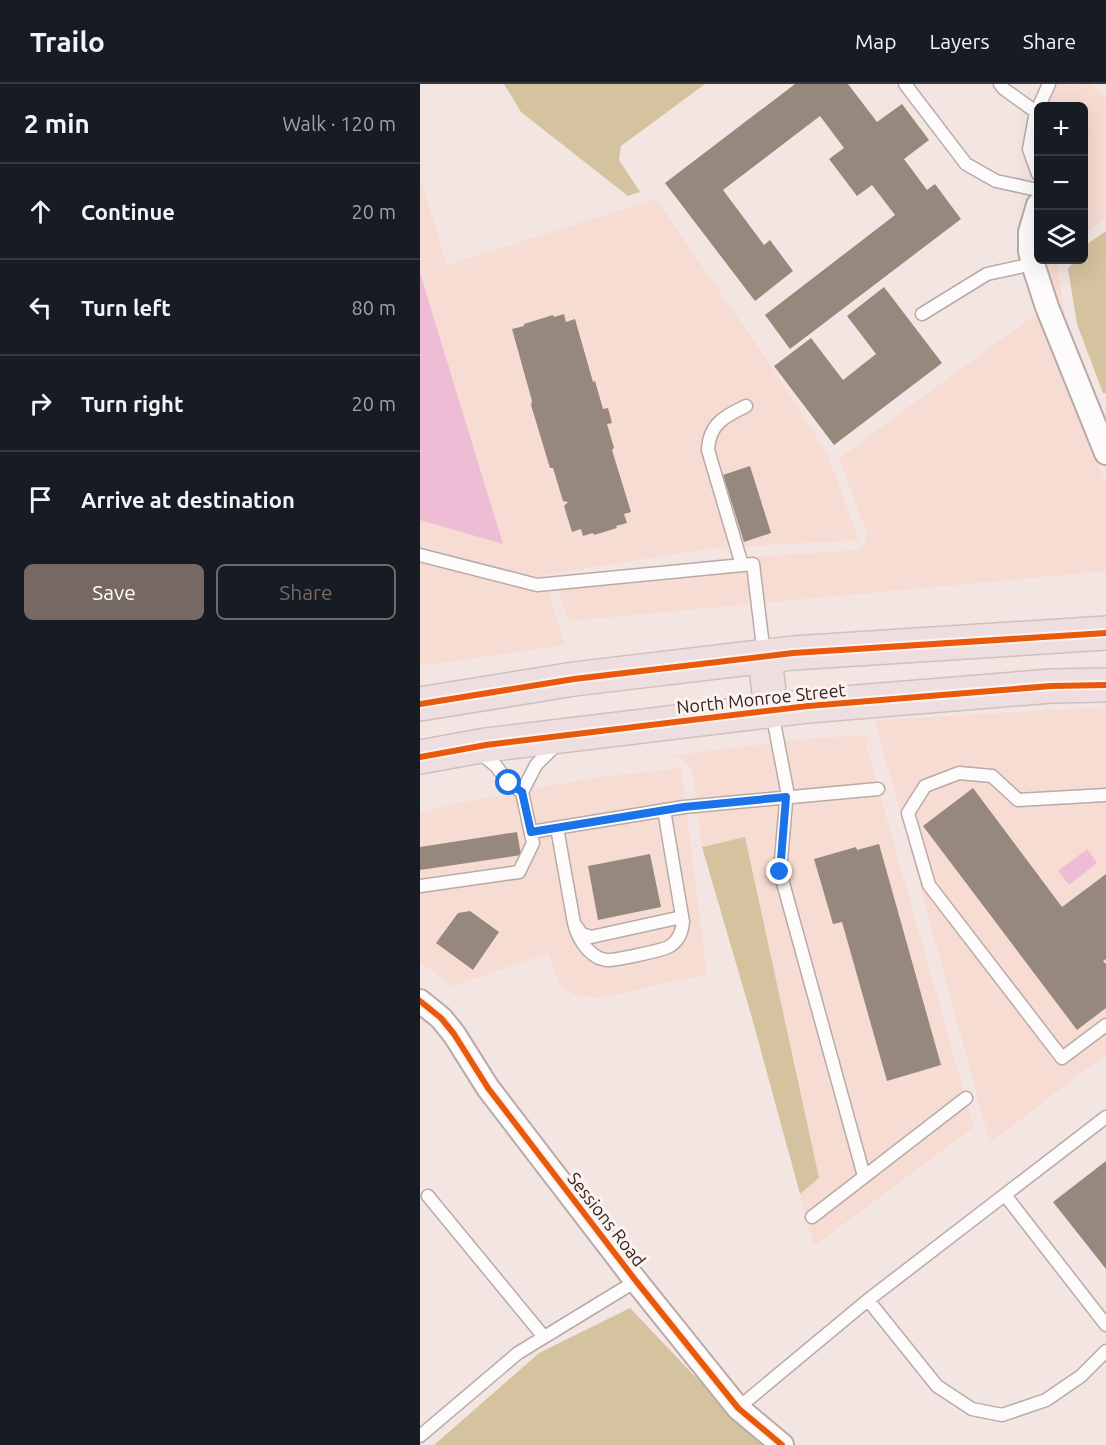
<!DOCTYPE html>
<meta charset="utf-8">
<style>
:root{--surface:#171b24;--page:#20242c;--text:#f1f3f6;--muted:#9ea1a6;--line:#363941;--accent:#766863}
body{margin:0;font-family:Ubuntu,sans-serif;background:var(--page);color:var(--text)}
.controls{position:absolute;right:18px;top:18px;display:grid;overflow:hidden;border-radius:9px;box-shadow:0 6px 24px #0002}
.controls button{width:54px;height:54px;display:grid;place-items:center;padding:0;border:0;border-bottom:2px solid var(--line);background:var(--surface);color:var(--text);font:30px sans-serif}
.stop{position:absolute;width:18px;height:18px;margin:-14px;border:4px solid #1a73e8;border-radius:50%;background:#fff}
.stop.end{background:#1a73e8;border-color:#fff;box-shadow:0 2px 6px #0008}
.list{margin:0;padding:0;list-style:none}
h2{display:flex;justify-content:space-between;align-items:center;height:78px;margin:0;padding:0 24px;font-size:26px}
h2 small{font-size:20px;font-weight:400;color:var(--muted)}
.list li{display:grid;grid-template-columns:39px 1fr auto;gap:18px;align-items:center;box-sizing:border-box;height:96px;padding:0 24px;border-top:2px solid var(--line)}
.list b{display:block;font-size:22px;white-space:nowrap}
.list em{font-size:20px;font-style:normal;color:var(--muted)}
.actions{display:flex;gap:12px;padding:18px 24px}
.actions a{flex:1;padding:14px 0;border:2px solid var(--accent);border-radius:9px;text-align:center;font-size:21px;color:var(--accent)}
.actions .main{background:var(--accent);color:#fff}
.icon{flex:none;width:33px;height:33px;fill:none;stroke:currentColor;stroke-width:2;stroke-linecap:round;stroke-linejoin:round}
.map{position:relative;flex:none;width:686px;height:1361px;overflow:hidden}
header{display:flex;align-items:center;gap:36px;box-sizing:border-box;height:84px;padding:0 30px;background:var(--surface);border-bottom:2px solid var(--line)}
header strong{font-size:28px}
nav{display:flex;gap:33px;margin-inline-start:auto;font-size:21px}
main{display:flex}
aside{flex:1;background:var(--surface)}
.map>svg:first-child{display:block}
.built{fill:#f7dcd3}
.forest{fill:#d5c29e}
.water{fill:#eebdd5}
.building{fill:#97887d}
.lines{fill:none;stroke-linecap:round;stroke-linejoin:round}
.lane-casing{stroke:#b8aba7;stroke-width:15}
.street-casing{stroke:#b8aba7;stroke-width:26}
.highway-casing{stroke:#cac2bf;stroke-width:36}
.lane{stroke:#fdfbfb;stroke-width:12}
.street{stroke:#fdfbfb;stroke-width:22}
.highway{stroke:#efdee0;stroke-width:33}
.cycleway-casing{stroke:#fcf3f1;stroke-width:10}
.cycleway{stroke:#e8590c;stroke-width:6}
.route{stroke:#1a73e8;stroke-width:8}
.labels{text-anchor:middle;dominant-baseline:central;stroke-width:6;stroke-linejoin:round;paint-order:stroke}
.street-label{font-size:18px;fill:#33241f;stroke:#fcf3f1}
</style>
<header>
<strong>Trailo</strong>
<nav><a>Map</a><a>Layers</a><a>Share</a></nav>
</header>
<main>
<aside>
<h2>2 min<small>Walk · 120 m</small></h2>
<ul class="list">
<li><svg class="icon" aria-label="ahead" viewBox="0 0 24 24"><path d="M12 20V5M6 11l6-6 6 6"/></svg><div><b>Continue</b></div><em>20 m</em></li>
<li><svg class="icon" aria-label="left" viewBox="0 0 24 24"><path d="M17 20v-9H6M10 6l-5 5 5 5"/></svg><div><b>Turn left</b></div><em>80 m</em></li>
<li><svg class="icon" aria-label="right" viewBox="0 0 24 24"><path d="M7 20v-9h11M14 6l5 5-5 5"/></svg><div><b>Turn right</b></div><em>20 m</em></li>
<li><svg class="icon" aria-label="arrive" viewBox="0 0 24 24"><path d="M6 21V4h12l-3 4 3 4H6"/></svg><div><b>Arrive at destination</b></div></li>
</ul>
<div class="actions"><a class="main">Save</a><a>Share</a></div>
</aside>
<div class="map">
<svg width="686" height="1361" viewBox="0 0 686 1361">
<rect width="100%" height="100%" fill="#f3e6e2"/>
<!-- built -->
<path class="built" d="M636 0H672L686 15V133L664 150V22H625Z
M0 94 27 181 236 115 347 276 407 369 439 456 294 464 124 491 145 561 0 582Z
M624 176H642L638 185 645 230 643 233Z
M617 228 686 399V487L148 537 136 499 297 475 441 466 448 452 419 374 616 230Z
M686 623V970L570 1059 455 636Z
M449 651 450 654 446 661 554 1043 394 1162 380 1110 399 1094 325 754 282 763 272 684 259 673 252 674 249 672 383 655Z
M261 684 287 890 179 914 153 910 138 898 128 869 33 902 0 878V729L42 718 173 694Z"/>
<!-- forest -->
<path class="forest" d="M84 0H285L201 62 199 76 220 108 208 112 101 28Z
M686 147V309H683L657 240 648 185 655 176H664V165L666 161Z
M325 753 399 1094 380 1110 332 934 282 763Z
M210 1224 284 1302 345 1361H14L119 1269Z"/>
<!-- water -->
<path class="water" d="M0 189 83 460 0 436Z
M667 765 677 779 649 801 638 787Z"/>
<!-- building -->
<path class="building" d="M375 0H428L457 38 482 20 509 56 484 75 507 106 515 100 541 135 370 265 345 231 475 131 452 101 437 112 409 75 424 64 400 32 303 106 344 161 350 156 373 187 335 217 245 99Z
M464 203 522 279 414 361 354 282 391 254 423 296 456 270 427 232Z
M144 230 146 238 155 235 173 298 175 297 183 325 188 324 192 339 187 340 194 364 192 366 211 428 204 430 207 439 196 442 197 444 174 451 173 449 163 452 161 445 152 448 144 422 148 418 143 417 133 384H130L111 321 112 317 92 245 104 242V240L133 231 134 233Z
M330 382 351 449 324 458 303 391Z
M553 704 642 823 686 790V875L683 877 686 880V924L657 946 503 742Z
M97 748 101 771 0 786V763Z
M459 760 521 981 467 997 422 838 413 840 394 775 436 763 437 766Z
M230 770 241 823 178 836 168 782Z
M50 827 79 848 53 886 16 859 38 829Z
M686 1077V1185L633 1118Z"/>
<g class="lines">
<!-- lane casing -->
<g class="lane-casing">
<path id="lane" d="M485 0 546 80 576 97 618 106
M580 0 584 5 616 28
M619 22 629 0
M618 23 616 28 609 65 618 90
M502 230 567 190 613 180
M0 471 117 501 333 480 344 571
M322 481 288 366C289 340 305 332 326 322
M352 628 367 706 360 788 444 1092
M59 668 76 682 89 699 102 708 116 681 138 659
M686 711 598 716 572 692 539 689 505 702 488 729 509 801 642 974 686 941
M137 744 154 839C157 852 165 866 177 873 180 875 183 875 186 876 193 877 245 866 250 862 258 857 262 848 263 838L244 726
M111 748 264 723 458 705
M0 802 99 788 113 759 102 708
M156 842 162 850 171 853 262 833
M585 1111 686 1241
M8 1112 124 1253
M392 1133 546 1014
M448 1216 517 1302 552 1325 582 1331 626 1316 661 1292 686 1267
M318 1324 448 1216 686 1033
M0 1352 98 1269 216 1197"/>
</g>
<!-- street casing -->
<g class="street-casing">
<path id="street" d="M618 121 610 148V167L613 180 627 223 686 369
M0 917 21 934 34 950 68 1004 216 1197 318 1324 362 1361"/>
</g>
<!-- highway casing -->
<g class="highway-casing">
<path id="highway" d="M345 573 351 627
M0 620 154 595 373 569 686 549
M0 673 66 661 388 622 631 602 686 601"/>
</g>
<!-- lane -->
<use href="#lane" class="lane"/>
<!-- street -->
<use href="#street" class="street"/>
<!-- highway -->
<use href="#highway" class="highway"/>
<!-- cycleway casing -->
<g class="cycleway-casing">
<path id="cycleway" d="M0 620 154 595 373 569 686 549
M0 673 66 661 388 622 631 602 686 601
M0 917 21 934 34 950 68 1004 216 1197 318 1324 362 1361"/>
</g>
<!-- cycleway -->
<use href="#cycleway" class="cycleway"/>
</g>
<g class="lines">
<!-- route -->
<path class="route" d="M89 699 102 708 111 748 264 723 366 713 360 788"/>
</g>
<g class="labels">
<!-- street labels -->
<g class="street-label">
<text transform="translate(341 614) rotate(-6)">North Monroe Street</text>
<text transform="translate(187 1135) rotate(52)">Sessions Road</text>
</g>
</g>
</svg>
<div class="controls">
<button>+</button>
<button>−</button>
<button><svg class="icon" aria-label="layers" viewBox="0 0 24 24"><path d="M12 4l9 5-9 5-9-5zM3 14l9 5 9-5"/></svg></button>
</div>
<div class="stop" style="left:89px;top:699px"></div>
<div class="stop end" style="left:360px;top:788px"></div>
</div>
</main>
